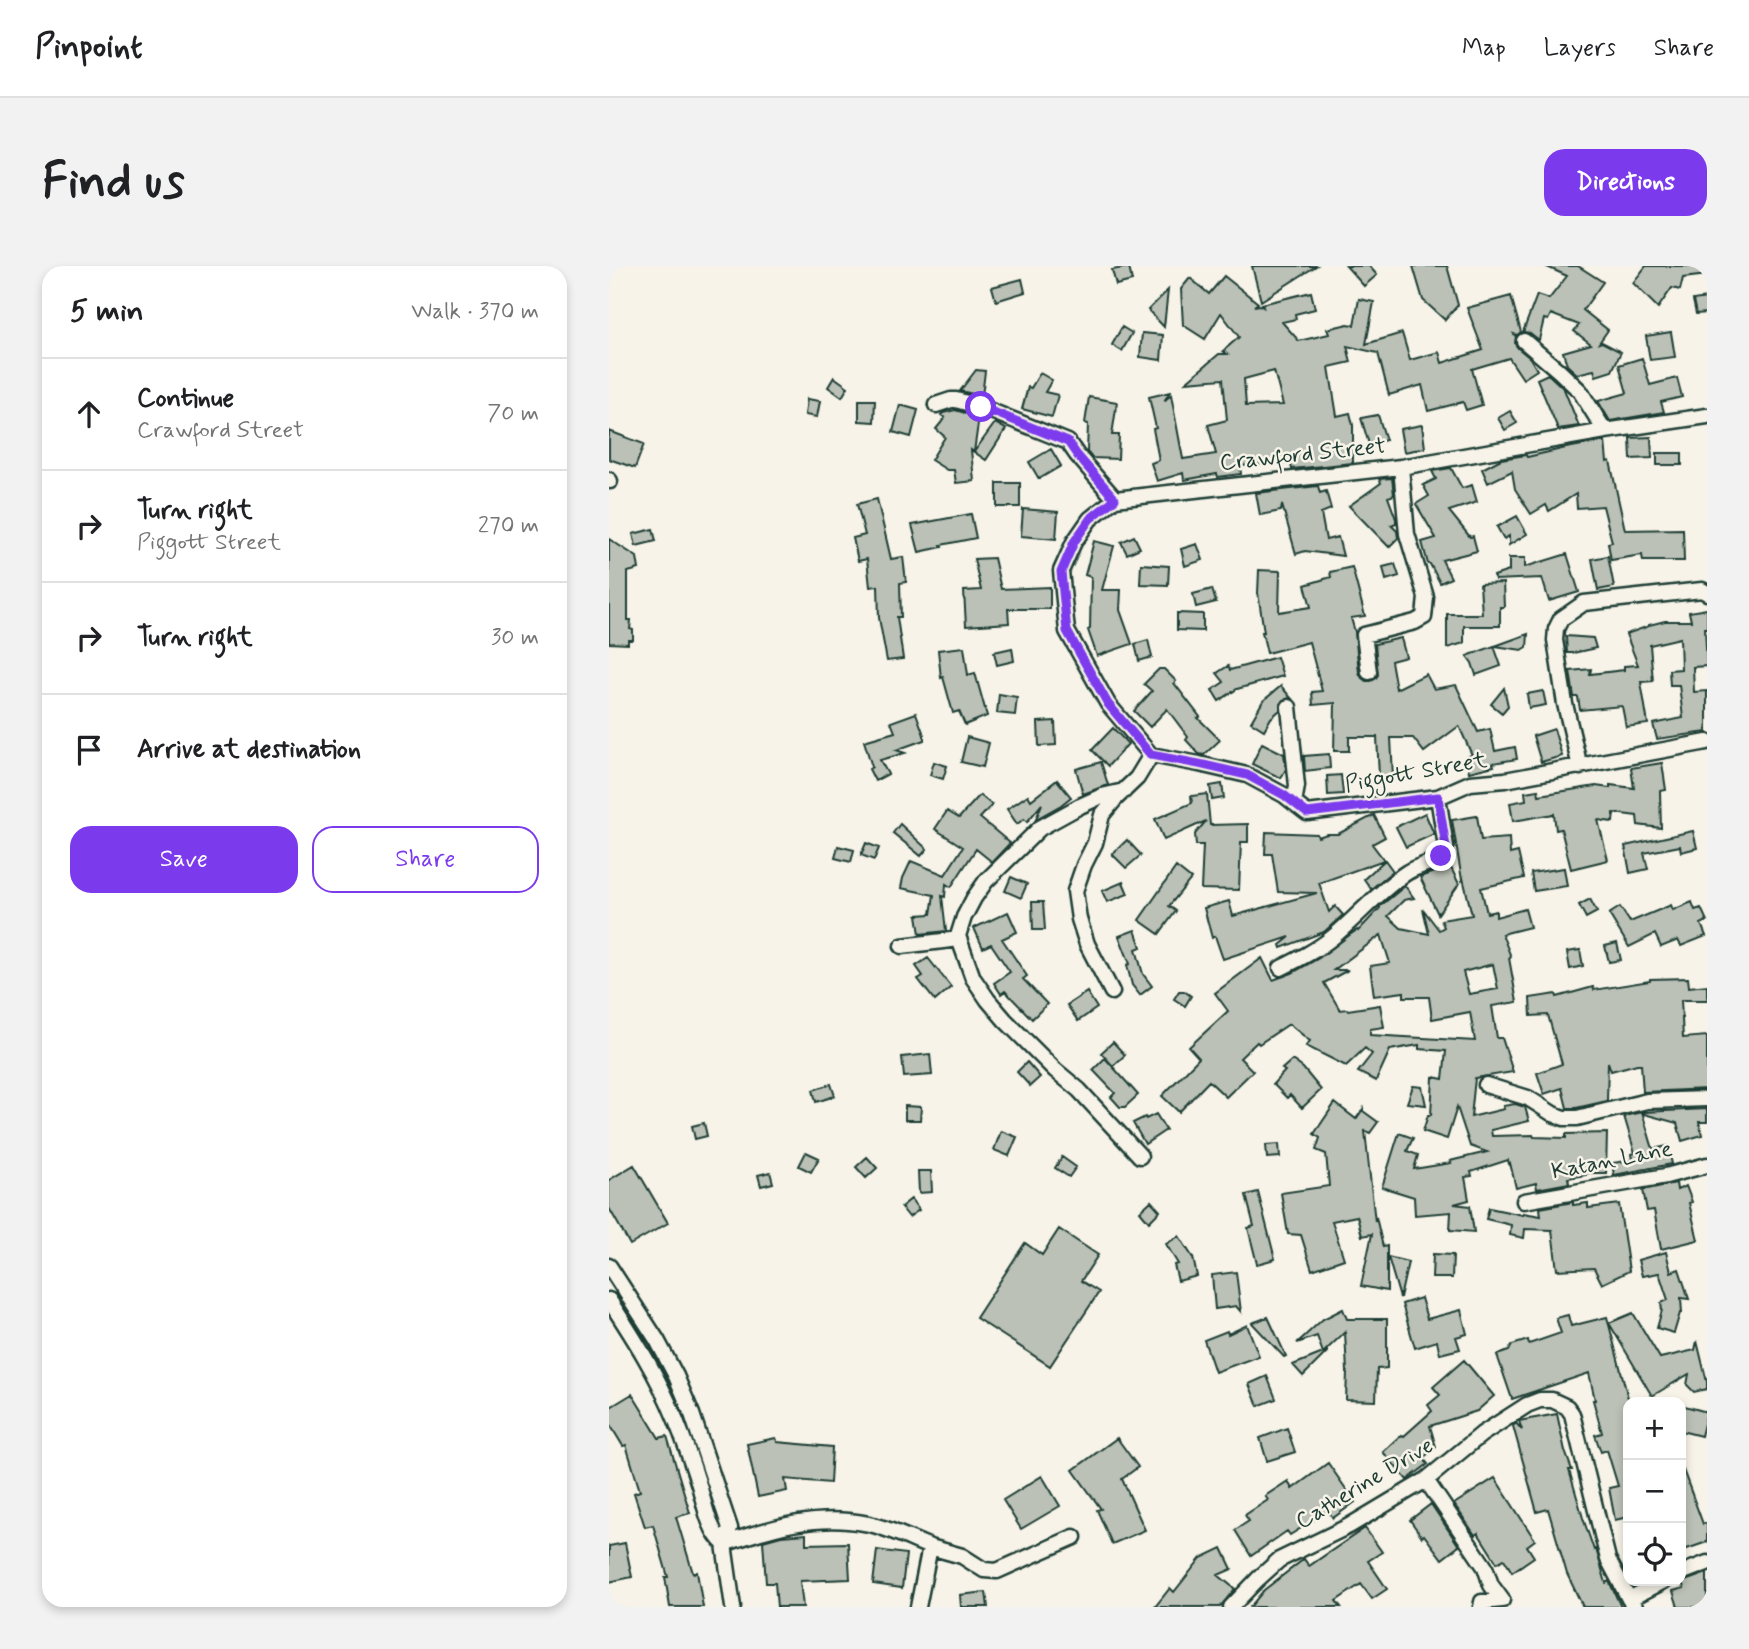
<!DOCTYPE html>
<meta charset="utf-8">
<style>
:root{--surface:#fff;--page:#f2f2f2;--text:#202124;--muted:#757577;--line:#e0e0e0;--accent:#7c3aed}
body{margin:0;font-family:Mynerve,sans-serif;background:var(--page);color:var(--text)}
.controls{position:absolute;right:21px;bottom:21px;display:grid;overflow:hidden;border-radius:14px;box-shadow:0 4px 10px #0003}
.controls button{width:63px;height:63px;display:grid;place-items:center;padding:0;border:0;border-bottom:2px solid var(--line);background:var(--surface);color:var(--text);font:35px sans-serif}
.stop{position:absolute;width:21px;height:21px;margin:-16px;border:5px solid #7c3aed;border-radius:50%;background:#fff}
.stop.end{background:#7c3aed;border-color:#fff;box-shadow:0 2px 7px #0008}
.list{margin:0;padding:0;list-style:none}
h2{display:flex;justify-content:space-between;align-items:center;height:91px;margin:0;padding:0 28px;font-size:30px}
h2 small{font-size:23px;font-weight:400;color:var(--muted)}
.list li{display:grid;grid-template-columns:46px 1fr auto;gap:21px;align-items:center;box-sizing:border-box;height:112px;padding:0 28px;border-top:2px solid var(--line)}
.list b{display:block;font-size:26px;white-space:nowrap}
.list p{margin:0;font-size:23px;white-space:nowrap;color:var(--muted)}
.list em{font-size:23px;font-style:normal;color:var(--muted)}
.actions{display:flex;gap:14px;padding:21px 28px}
.actions a{flex:1;padding:16px 0;border:2px solid var(--accent);border-radius:21px;text-align:center;font-size:24px;color:var(--accent)}
.actions .main{background:var(--accent);color:#fff}
.icon{flex:none;width:38px;height:38px;fill:none;stroke:currentColor;stroke-width:2;stroke-linecap:round;stroke-linejoin:round}
.map{position:relative;flex:none;width:1098px;height:1341px;overflow:hidden;border-radius:21px}
header{display:flex;align-items:center;gap:42px;box-sizing:border-box;height:98px;padding:0 35px;background:var(--surface);border-bottom:2px solid var(--line)}
header strong{font-size:33px}
nav{display:flex;gap:38px;margin-inline-start:auto;font-size:24px}
.intro{display:flex;align-items:center;justify-content:space-between;box-sizing:border-box;height:168px;padding:0 42px}
h1{margin:0;font-size:49px}
.button{padding:18px 32px;border-radius:21px;background:var(--accent);color:#fff;font-size:24px;font-weight:700}
main{display:flex;gap:42px;padding:0 42px}
aside{flex:1;background:var(--surface);border-radius:21px;box-shadow:0 4px 10px #0003}
.map>svg:first-child{display:block}
.building{fill:#bbc1b6;stroke:#1f3d34;stroke-width:2;fill-rule:evenodd}
.lines{fill:none;stroke-linecap:round;stroke-linejoin:round}
.minor-casing{stroke:#1f3d34;stroke-width:19}
.minor{stroke:#f7f3e8;stroke-width:14}
.route{stroke:#7c3aed;stroke-width:9}
.labels{text-anchor:middle;dominant-baseline:central;stroke-width:5;stroke-linejoin:round;paint-order:stroke}
.street-label{font-size:23px;fill:#1f3d34;stroke:#f7f3e8}
</style>
<header>
<strong>Pinpoint</strong>
<nav><a>Map</a><a>Layers</a><a>Share</a></nav>
</header>
<div class="intro"><h1>Find us</h1><a class="button">Directions</a></div>
<main>
<aside>
<h2>5 min<small>Walk · 370 m</small></h2>
<ul class="list">
<li><svg class="icon" aria-label="ahead" viewBox="0 0 24 24"><path d="M12 20V5M6 11l6-6 6 6"/></svg><div><b>Continue</b><p>Crawford Street</p></div><em>70 m</em></li>
<li><svg class="icon" aria-label="right" viewBox="0 0 24 24"><path d="M7 20v-9h11M14 6l5 5-5 5"/></svg><div><b>Turn right</b><p>Piggott Street</p></div><em>270 m</em></li>
<li><svg class="icon" aria-label="right" viewBox="0 0 24 24"><path d="M7 20v-9h11M14 6l5 5-5 5"/></svg><div><b>Turn right</b></div><em>30 m</em></li>
<li><svg class="icon" aria-label="arrive" viewBox="0 0 24 24"><path d="M6 21V4h12l-3 4 3 4H6"/></svg><div><b>Arrive at destination</b></div></li>
</ul>
<div class="actions"><a class="main">Save</a><a>Share</a></div>
</aside>
<div class="map">
<svg width="1098" height="1341" viewBox="0 0 1098 1341">
<rect width="100%" height="100%" fill="#f7f3e8"/>
<filter id="ink" filterUnits="userSpaceOnUse"><feTurbulence type="fractalNoise" baseFrequency=".0143" numOctaves="2"/><feDisplacementMap in="SourceGraphic" scale="14" xChannelSelector="R" yChannelSelector="G"/><feConvolveMatrix kernelMatrix="1 2 1 2 8 2 1 2 1" color-interpolation-filters="sRGB"/></filter>
<g filter="url(#ink)">
<!-- building -->
<path class="building" d="M643 0H707L652 35Z
M737 0H760L768 9 755 20Z
M804 0H838L849 39 836 54 814 34Z
M936 0H969L994 16 974 44 999 64 990 77 993 76 1012 86 1003 105 987 110 985 104 968 108 958 99 954 86 982 78 965 65 970 59 942 48 939 54 935 53 930 74 921 67 914 66 928 29 940 33 958 10Z
M1037 0H1098V9L1074 12 1071 24 1063 22 1049 42 1024 17Z
M520 1 523 15 507 19 503 4Z
M615 10 649 37 645 40 651 39 654 41 653 38 702 26 706 43 686 48 687 53 673 56 690 75 720 68 718 63 739 58 745 59 750 33 765 36 757 78 793 67 801 94 830 86 833 97 874 84 858 42 902 30 912 66 908 69 905 68 907 71 906 78 909 82 921 92 928 104 914 113 900 92 863 103 873 139 857 144 854 136 819 145 813 119 780 129 769 87 738 80 742 96 720 101 728 150 741 147 744 159V197L683 203 681 196 631 200 632 208 609 211 608 208 575 214 574 207 548 215 542 197 550 194 544 163 547 162 540 131 561 126 555 135 562 129 574 193 607 188 599 159 618 154 614 113 577 116 610 88H618L614 85 630 71 612 47 596 73 574 59 572 23 581 12 600 28ZM665 105 674 139 637 140 635 113Z
M413 13 416 26 387 35 383 21Z
M559 24 555 61 539 44Z
M1098 32V47L1087 48 1084 34Z
M513 61 523 67 513 85 503 79Z
M1062 66 1066 91 1041 94 1037 70Z
M533 67 554 69 552 94 531 91Z
M1033 92 1041 119 1068 112 1073 131 1052 136 1055 146 1001 155 989 135 1018 127 1010 99Z
M367 104 376 105 373 130 351 125Z
M431 107 443 114 436 126 449 129 443 151 413 143 419 121 422 122Z
M939 108 955 123 970 160 949 163 928 113Z
M225 111 239 121 233 131 219 121Z
M480 131 508 136 503 169H510L509 193 483 192 478 186 479 158 476 157Z
M198 133 211 135 208 151 196 149Z
M250 134H266L265 156 250 155Z
M291 139 309 144 302 171 284 166Z
M346 144 370 151 365 186 386 157 397 163 377 194 362 184 365 215 347 217 345 204H338L322 194 336 171 327 163 336 152 332 149 334 147Z
M901 145 908 157 896 164 889 152Z
M769 149 777 174 760 178 752 152Z
M813 159 816 182 795 186 791 163Z
M0 165 35 178 26 202 0 193Z
M1042 171 1043 192 1022 193 1021 172Z
M996 175 998 196 1001 195 1016 264 1074 263 1075 295H1034L1033 289 1002 294 999 277 1003 276 994 240 968 242 967 228 940 245 937 239 922 248 906 223 903 205 879 217 873 203 892 193 917 189 918 191 957 182Z
M442 183 452 200 430 213 420 196Z
M1048 187H1073V199H1048Z
M842 202 853 222 863 219 868 236 840 245 861 271 864 270 868 285 833 294 842 312 831 317 821 298H819L813 276 827 272 807 238 820 230 814 219 827 213 823 205Z
M783 212 785 229 779 231 787 253V257L782 259 788 265 789 272 780 281 740 240 772 217 770 213Z
M388 217H411V241H388Z
M709 220 711 227 717 225 722 243 712 247 717 274 729 271 734 290 696 285 687 288 673 239 672 245 651 249 647 227Z
M268 233 282 293 294 291 297 316 291 317 292 351H288L294 393 278 395 270 352 269 320 261 321 258 293 249 295 244 272 256 269 248 238Z
M414 243 449 246 447 273 412 270Z
M362 248 367 272 332 279 333 281 310 286 303 259Z
M908 250 918 268 900 279V270L895 273 888 261Z
M44 263 47 275 27 280 24 268Z
M525 270 531 282 518 288 512 276Z
M0 273 28 291 30 303 19 306V354H22L21 363 24 364V374H19V378L0 377Z
M485 275 505 280 493 324H512L511 344 523 378 488 390 479 364 481 363 482 311 476 309Z
M588 278 594 294 576 300 572 283Z
M958 288 970 326 940 335 933 312 886 314 885 310 900 305V292H916V301Z
M999 290 1005 321 989 324 983 293Z
M385 292 392 323 441 321V343H399L400 357 357 360 355 325 372 324 365 293Z
M532 298 560 300 559 319 531 318Z
M786 298 790 310 777 314 774 301Z
M743 301 756 350 742 352 746 366 750 407 753 412 757 415H762L766 413 769 409 766 378 792 372 797 391 782 395 787 423 817 408 825 423 847 419 869 466 881 463 886 485 906 481 908 493 884 497 885 500 860 506 857 491 863 489 850 460 815 486 804 472H782L784 510H770L768 471H740V485H725L726 437 704 439 703 426 713 425 700 376 658 387 653 366H655L649 327 650 304 671 305 670 346 702 341 696 319 722 311 721 306Z
M894 317 895 341H891V360H855V377L838 382V348H873L871 318Z
M603 323 607 336 587 341 584 328Z
M1098 343V362H1096L1098 400 1084 401 1085 426 1098 425V466L1048 473 1044 458 1074 452 1070 419H1061L1060 404 1072 403 1071 372 1041 379 1044 415 1032 416 1039 458 1017 461 1013 440 971 444 969 431H965L961 405 982 403 981 408 1015 404V400L1029 399 1017 368 1040 360V359L1056 355H1082L1080 346Z
M568 347 594 348V365L568 364Z
M919 368 918 381 913 384 886 380Z
M957 370 984 372 987 382 964 387H958Z
M539 374 543 391 530 395 526 378Z
M885 380 892 400 867 409 863 397 858 390Z
M355 381 359 409 366 407 378 450 356 459 350 445 344 447 334 411 332 412 329 384Z
M403 382 405 395 388 399 385 386Z
M668 391 674 410 628 423 610 435 603 424 615 416 608 407 619 400 621 404Z
M550 403H555L567 415 565 417 591 451 589 452 611 474 595 489 590 488 577 474 579 471 558 443 541 461 525 445 543 425 535 418Z
M672 420 682 432 674 434 671 438V444L662 452 655 464 642 456 654 435Z
M895 422 899 440 893 447 882 438Z
M934 425 937 439 920 442 918 428Z
M390 428 408 431 406 449 388 447Z
M307 447 315 469V474L287 484 296 487 271 494 279 508 266 515 260 503 263 501 255 475 286 466 282 456Z
M446 455 447 479 430 480 429 456Z
M504 462 519 478 499 500 483 484Z
M945 463 953 490 932 496 924 470Z
M358 471 380 477 374 501 352 496Z
M653 477 675 488 677 503 672 512 643 498Z
M720 488 721 502 696 505 695 490Z
M325 496 338 500 334 513 321 509Z
M492 496 499 519 474 528 467 503Z
M1053 497 1057 524 1051 525 1052 562 1029 559 1028 550 1005 547 1004 556 989 554 999 594 962 603 952 563 947 564 945 548 904 555 901 537 917 534 916 526 929 524 930 529 987 520 1001 522V519L1025 522 1022 502Z
M732 509 734 528 719 529 718 510Z
M448 514 462 531 452 539 427 553 433 538 418 556 415 553 408 558 398 543 419 529 422 534Z
M613 518 615 532 603 534 601 520Z
M598 528 601 559 639 558V576H632L630 624 592 623 594 579H587L586 568 597 555 555 574 546 553 583 537 582 530Z
M371 529 383 539 371 552 401 577 383 596 367 583 342 621 337 618 336 631 333 630 337 665 311 668 308 649 322 648 325 629 292 622 294 612 302 595 336 609 354 581 326 563 338 545 350 552Z
M816 547 825 568 797 581 787 561Z
M765 549 776 571 763 578 775 594 710 617 720 646 726 640 734 649 715 666 672 682 671 679 681 671 614 693 606 670 603 672 595 642 620 635 624 650 708 627 669 626 663 588H656L657 566 708 568 709 571 718 568H731H729Z
M868 550 872 574 900 572 901 588 909 586 915 612 872 622 878 647 887 645V651L916 643 921 661 893 668 902 691 900 692 908 736 883 740 888 772H893L904 806 866 812 862 851 895 843 894 840 906 838 916 841 920 855 882 864 883 870 924 869 925 871 957 872V868L998 867 997 907H977V909L959 912 960 917 928 923 927 917 907 922 901 897 900 898 899 894 862 906 863 910 856 911 860 934 845 938 861 940 865 966 841 964 842 946 806 949 805 931 773 921 790 867 804 872 798 885 809 889 805 903 842 897 841 895 878 886 861 880 848 841 838 873 814 865 819 849H822L824 811 834 813 837 785 810 783V779L781 784 767 815 749 806 763 788 756 782 737 800 697 780 701 775 680 758 650 778 648 776 631 792 644 805 617 831 600 815 570 846 553 830 590 792 580 781 619 745 606 727 653 692 664 714 683 707 710 692 742 668 748 664 749 665 771 642 770 641 796 620 805 632 795 634 779 650 792 662 820 668 814 643 830 664 835 661 832 654 863 649 854 612 853 614 843 554ZM772 669 781 697 761 700 765 730 795 726V731H820L823 753 861 746 866 775 761 769V763L775 761 771 739 739 744 738 743 731 744 715 717 739 704H725ZM884 698 889 723 860 728 854 706Z
M291 558 318 583 312 590 284 567Z
M1084 565 1088 582 1072 586 1071 580 1035 587 1039 603 1021 607 1016 580Z
M518 574 532 589 517 602 503 588Z
M257 577 270 582 265 594 252 589Z
M229 580 245 584 242 596 226 592Z
M776 594 784 605 762 623 755 613Z
M841 600 850 618 829 648 811 611Z
M567 601 582 613 560 640 567 645 550 668 530 654Z
M955 602 958 620 925 625 922 607Z
M402 611 418 618 412 632 396 625Z
M514 616 519 628 498 636 493 625Z
M981 633 988 646 977 652 970 639Z
M423 636H434L436 664H424Z
M1083 636 1086 644 1092 642 1098 655 1092 658 1097 670 1072 680 1069 674 1052 681 1046 668 1020 681 1000 648 1011 641 1021 656 1062 639 1064 644Z
M399 646 408 666 393 673 418 710 414 713 438 738 423 753 396 725 392 728 385 717 401 706 382 678 374 682 365 662Z
M526 664 532 681 527 683 534 708 543 720 531 729 523 719 518 699 521 698 510 670Z
M1008 677 1012 694 1000 696 996 680Z
M971 684 974 700 961 703 958 686Z
M319 692 342 721 326 735 309 713 314 710 307 700Z
M1079 712 1080 721 1098 719V734H1072L1074 772 1098 770V823L1034 826 1032 798H1028L1002 805 999 796 998 835 967 842H958L953 822 935 828 928 807 953 798 939 749 922 750 921 732 947 728 948 731 984 721 985 724 1041 715V713Z
M570 725H575L582 730 576 740 565 733Z
M478 726 488 742 469 755 458 739Z
M504 776 516 789 504 800 492 787Z
M321 788 323 809 295 811 293 791Z
M496 792 529 829 516 841H511L502 831 506 827 484 804Z
M683 794 694 802 712 824 693 842 681 829 678 832 664 818 676 805 673 803Z
M418 796 431 811 421 820 408 806Z
M222 818 226 830 207 836 204 824Z
M804 820 813 821 817 839 798 837Z
M726 837 747 853 754 843V845L769 856 761 867 756 865 766 956 767 951 774 981 778 980V1025L752 1020 763 968 753 970 748 950 723 955 735 993 703 1004 692 969 679 968 672 927 720 920 717 888 707 884 711 872 705 868Z
M296 840 312 841 311 854H296Z
M1098 843V856H1090L1093 869 1073 875 1068 857 1035 848V846Z
M1033 846 1044 883 1059 880 1063 898 1005 909 1003 897 1024 894 1023 888 1026 887 1015 850Z
M547 848 557 864 536 878 524 857 536 851 537 853Z
M95 857 98 870 86 873 83 860Z
M392 865 408 871 400 890 385 884Z
M670 878 671 891 658 892 657 879Z
M197 886 210 892 202 906 190 900Z
M258 891 268 902 257 912 247 901Z
M453 891 467 901 460 911 446 902Z
M25 899 59 957 21 979 0 942V914Z
M309 905H322L323 926 310 927Z
M161 906 164 917 152 920 149 909Z
M1067 917 1068 924 1077 920 1083 936 1080 937 1089 974 1052 983 1045 944 1038 945 1034 924Z
M649 926 666 993 648 998 639 962 645 960 637 929Z
M302 933 310 944 300 951 292 941Z
M542 935 551 945 540 956 531 945Z
M964 936V939L979 937V942L1010 938 1020 1005 993 1018 985 1002 948 1004 943 964 916 963 915 972 901 969 902 959 877 953 880 942 914 949V947L932 950 931 942Z
M450 963 489 989 472 1015 490 1026 441 1100 367 1052 416 977 433 989Z
M570 970 584 992 588 1010 569 1015 565 999 569 998 557 978Z
M1057 986 1062 1006 1070 1003 1080 1033 1072 1032 1073 1047H1071L1065 1067 1048 1062 1053 1044 1052 1037 1059 1034 1050 1007 1033 1010 1029 994Z
M824 988 844 989 843 1012H823Z
M779 991 799 996 791 1032Z
M627 1006 632 1046 627 1040 606 1043 603 1009Z
M812 1032 818 1053 852 1044 858 1068 847 1071 851 1083 831 1088 828 1075 806 1082 793 1038Z
M734 1043 738 1053H778V1102L768 1103 767 1135 737 1134 738 1106 736 1066 714 1087 708 1070 688 1077 714 1053Z
M1024 1047 1051 1092 1086 1084 1088 1075 1098 1116V1123L1085 1126 1078 1119 1080 1108 1043 1130 1000 1057Z
M959 1049 962 1060 998 1051 1019 1132V1251L1006 1254 1000 1222 1009 1220 998 1184 992 1186 986 1169 993 1167 984 1134H986L980 1107 903 1133 888 1089 900 1085 903 1079 919 1074 920 1078 952 1067 947 1052Z
M659 1051 677 1090 675 1091 643 1057Z
M638 1059 650 1090 606 1106 595 1074 618 1065 619 1068Z
M719 1085 694 1110 684 1099Z
M855 1094 885 1130 868 1145 821 1160 827 1181 814 1192 819 1198 798 1214 774 1186 793 1169 795 1170 823 1145 819 1139 831 1129 824 1121Z
M658 1110 667 1133 649 1140 640 1118Z
M23 1128 50 1172 58 1170 81 1247 67 1251 84 1307 88 1306 94 1341H61L56 1311H59L44 1259 36 1261 25 1227 31 1225 17 1179 14 1180 0 1157V1142Z
M1072 1139 1098 1146 1092 1170 1072 1165Z
M948 1148 956 1185 963 1204H960L974 1252 985 1284 987 1283 997 1317 1000 1315 1012 1341H974L958 1308 939 1243 928 1246 904 1160 907 1157 913 1164 910 1155Z
M678 1162 686 1186 658 1195 651 1172Z
M167 1172 168 1176 223 1181 221 1217 176 1213 178 1225 149 1231 138 1178Z
M508 1172 529 1201 513 1213 536 1264 503 1278 488 1244 492 1243 464 1204Z
M719 1197 746 1236 724 1252 719 1245 681 1269 678 1265 642 1290 626 1264 640 1255 636 1249 659 1234 656 1230 679 1215 683 1223Z
M1072 1201H1073L1094 1258 1098 1257V1276L1072 1285Z
M433 1210 451 1240 412 1263 394 1234Z
M886 1212 926 1274 918 1280 925 1291 903 1306 895 1293 888 1297 869 1267 866 1269 845 1238Z
M822 1238 850 1280 833 1293 815 1269 813 1271 801 1254Z
M756 1262 773 1286 759 1295 778 1323 763 1333 752 1318 727 1335 732 1341H641L655 1324 695 1293 700 1300Z
M197 1268V1278L239 1277 241 1313 191 1315 194 1341H168L166 1317H157L154 1275 172 1270Z
M16 1277 23 1311 0 1316V1280Z
M613 1282 623 1303 609 1309 626 1323 611 1341H546L561 1322 565 1326 592 1292Z
M268 1284 297 1288 293 1322 264 1318Z
M1098 1307V1341H1069L1064 1325 1075 1322 1073 1316Z
M377 1326 379 1341H352L351 1329Z"/>
<g class="lines">
<!-- minor casing -->
<g class="minor-casing">
<path id="minor" d="M915 75 950 105 971 125 996 165
M327 139 342 134H347L372 141 459 176 468 189 506 233
M0 214 1 215
M506 233 481 253 465 276 452 305 458 365 499 438 542 489 590 498 638 509 675 529 698 547 829 531 861 517 896 514 1098 476
M506 233 792 201 996 165 1098 150
M760 406 755 369 806 356 815 351 817 331 798 268 792 201
M680 441 688 520 685 537
M971 501 956 438 946 374 947 363 952 353 975 337 1093 324 1098 327
M515 525 493 530 471 540 431 562 377 615 365 632 355 651 349 670 364 712 379 734 396 754 446 804 470 824 531 890
M293 680 350 673
M672 702C690 693 708 684 724 671 749 650 770 625 797 607 814 596 825 601 837 581L829 531
M503 726 478 678 470 653 466 625 475 599 486 577 493 549 507 532 528 512 542 489
M877 819 919 832 944 848 955 852H968L1038 835 1098 833
M915 935 1057 910 1098 899
M0 1000 48 1074 67 1110 83 1148 121 1262 115 1278 124 1341
M0 1034C25 1072 49 1110 66 1152 75 1174 83 1197 90 1219 96 1239 99 1263 115 1278
M817 1214 876 1301 882 1319 893 1334 873 1336 872 1341
M115 1278C163 1261 209 1247 260 1258 280 1262 301 1273 321 1281L309 1341
M321 1281 353 1290 375 1304 388 1305 465 1271
M1072 1307 1098 1297
M1020 1333 1055 1315
M622 1341 649 1313 670 1294 740 1260 817 1214 873 1168 918 1139 931 1134H943L958 1141 963 1148 999 1293 1020 1333 1026 1341"/>
</g>
<!-- minor -->
<use href="#minor" class="minor"/>
</g>
</g>
<g class="lines" filter="url(#ink)">
<!-- route -->
<path class="route" d="M372 141 459 176 468 189 506 233 481 253 465 276 452 306 458 365 499 438 542 489 590 498 638 509 675 529 698 547 829 531 837 581 832 590"/>
</g>
<g class="labels">
<!-- street labels -->
<g class="street-label">
<text transform="translate(694 189) rotate(-6)">Crawford Street</text>
<text transform="translate(807 507) rotate(-10)">Piggott Street</text>
<text transform="translate(1003 895) rotate(-11)">Katan Lane</text>
<text transform="translate(756 1218) rotate(-31)">Catherine Drive</text>
</g>
</g>
</svg>
<div class="controls">
<button>+</button>
<button>−</button>
<button><svg class="icon" aria-label="locate" viewBox="0 0 24 24"><circle cx="12" cy="12" r="6"/><path d="M12 2v4M12 18v4M2 12h4M18 12h4"/></svg></button>
</div>
<div class="stop" style="left:372px;top:141px"></div>
<div class="stop end" style="left:832px;top:590px"></div>
</div>
</main>
